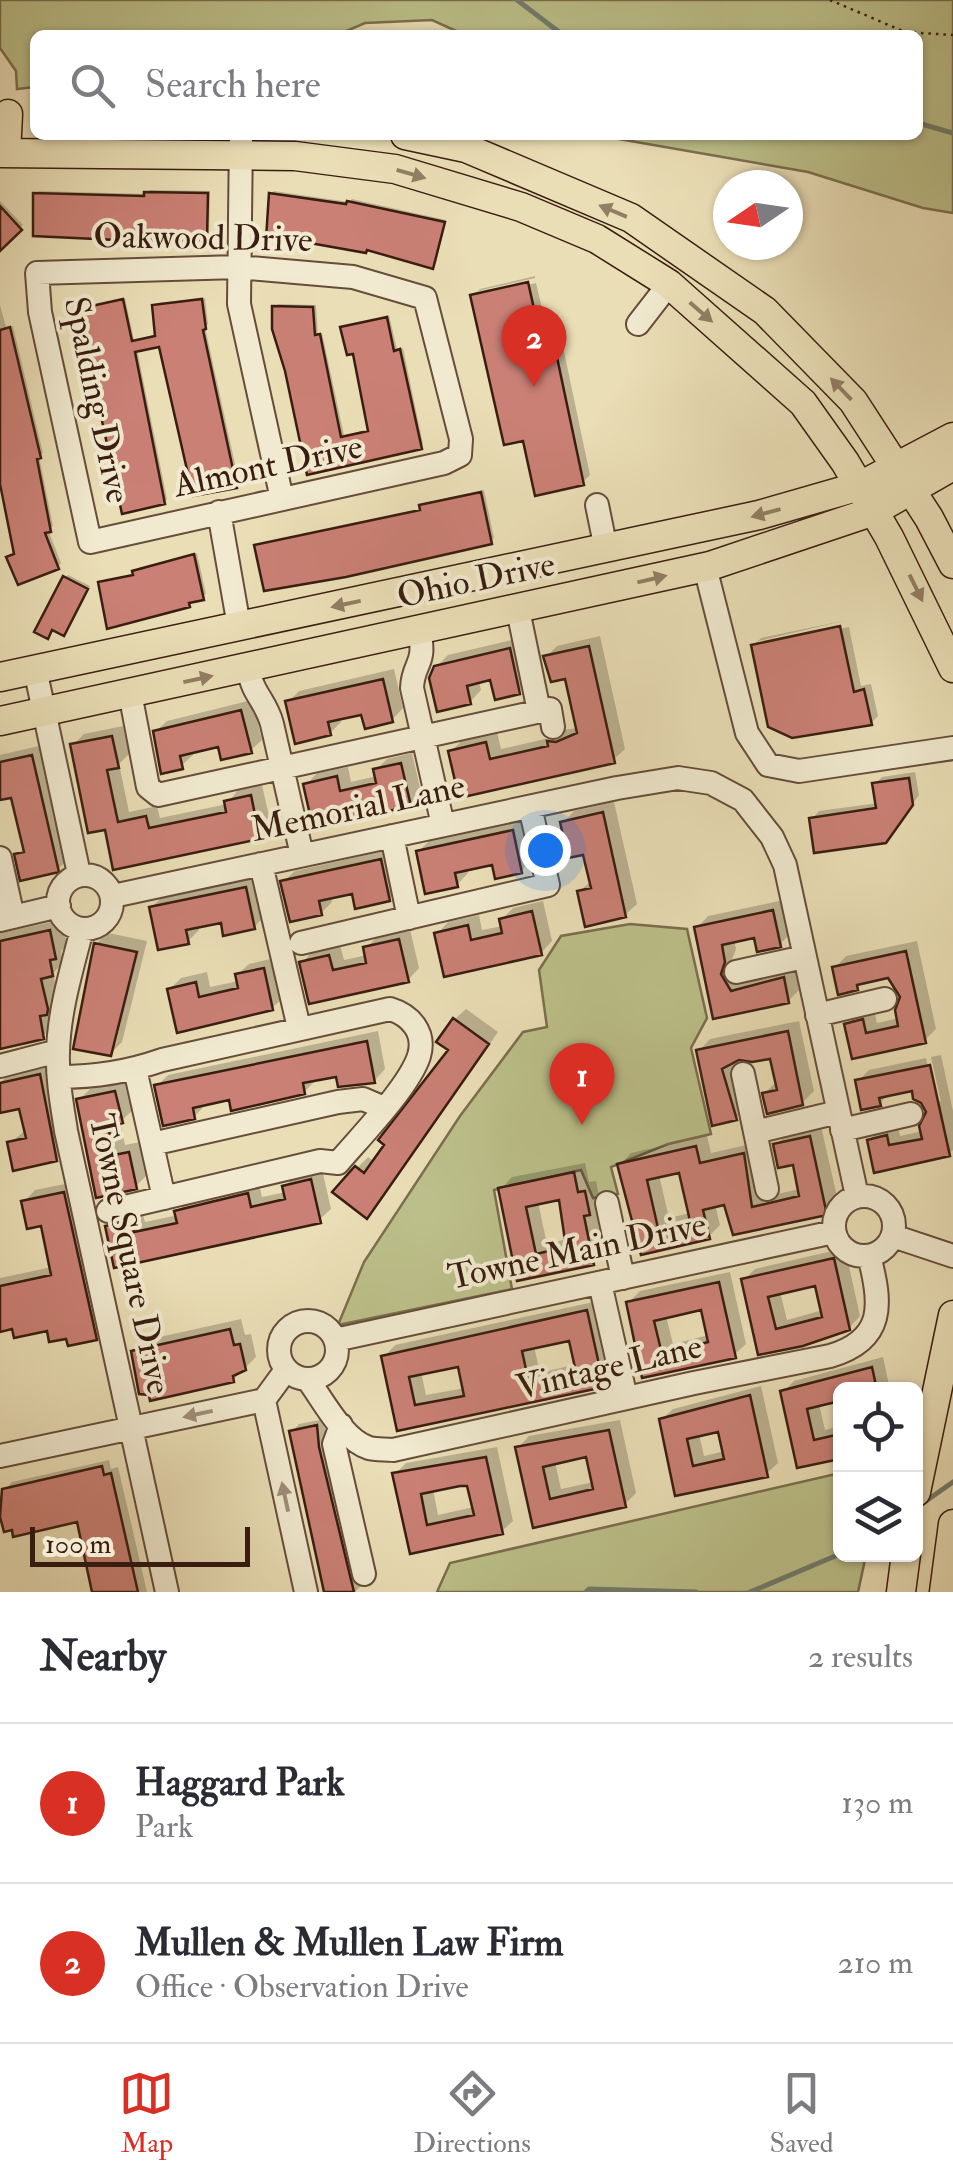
<!DOCTYPE html>
<meta charset="utf-8">
<style>
:root{--surface:#fff;--page:#f7f7f7;--text:#2b2b33;--muted:#7c7c81;--line:#e1e1e2;--accent:#d93025}
body{margin:0;font-family:"IM FELL Double Pica",serif;background:var(--page);color:var(--text)}
.controls{position:absolute;right:30px;bottom:30px;display:grid;overflow:hidden;border-radius:15px;box-shadow:0 2px 8px #0004}
.controls button{width:90px;height:90px;display:grid;place-items:center;padding:0;border:0;border-bottom:2px solid var(--line);background:var(--surface);color:var(--text);font:50px sans-serif}
.compass{position:absolute;left:713px;top:170px;width:90px;height:90px;border-radius:50%;background:var(--surface);box-shadow:0 2px 8px #0004;rotate:257deg}
.scale{position:absolute;left:30px;bottom:25px;width:220px;box-sizing:border-box;padding-left:10px;border:5px solid #3a1d11;border-top:0;font-size:28px;line-height:35px;white-space:nowrap;color:#3a1d11;-webkit-text-stroke:8px #f1ead0;paint-order:stroke}
.you{position:absolute;left:545px;top:850px;width:35px;height:35px;margin:-25px;border:8px solid #fff;border-radius:50%;background:#1a73e8;box-shadow:0 0 0 15px #1a73e833}
.badge{display:grid;place-items:center;width:65px;height:65px;border-radius:50%;background:var(--accent);color:#fff;font-size:32px;font-weight:700}
.pin{position:absolute;translate:-50% -82px;filter:drop-shadow(0 2px 5px #0008)}
.pin::after{content:'';position:absolute;top:52px;width:35px;height:30px;background:inherit;clip-path:polygon(0 0,100% 0,50% 100%)}
.list{margin:0;padding:0;list-style:none}
h2{display:flex;justify-content:space-between;align-items:center;height:130px;margin:0;padding:0 40px;font-size:42px}
h2 small{font-size:32px;font-weight:400;color:var(--muted)}
.list li{display:grid;grid-template-columns:65px 1fr auto;gap:30px;align-items:center;box-sizing:border-box;height:160px;padding:0 40px;border-top:2px solid var(--line)}
.list b{display:block;font-size:38px;white-space:nowrap}
.list p{margin:0;font-size:32px;white-space:nowrap;color:var(--muted)}
.list em{font-size:32px;font-style:normal;color:var(--muted)}
.icon{flex:none;width:55px;height:55px;fill:none;stroke:currentColor;stroke-width:2;stroke-linecap:round;stroke-linejoin:round}
.map{position:relative;flex:none;width:953px;height:1592px;overflow:hidden}
.search{position:absolute;background:var(--surface);box-shadow:0 2px 8px #0004;left:30px;right:30px;top:30px;height:110px;display:flex;align-items:center;gap:25px;box-sizing:border-box;padding:0 35px;border-radius:15px;color:var(--muted);font-size:38px}
.sheet{height:450px;background:var(--surface)}
nav{display:flex;justify-content:space-around;align-items:center;box-sizing:border-box;height:140px;border-top:2px solid var(--line);background:var(--surface);font-size:28px;color:var(--muted)}
nav a{display:grid;justify-items:center;gap:5px}
nav .on{color:var(--accent)}
.map>svg:first-child{display:block}
.green{fill:#bcc08a;stroke:#7b6e4e;stroke-width:2.5}
.shadow{fill:#0003;fill-rule:evenodd}
.lines{fill:none;stroke-linecap:round;stroke-linejoin:round}
.stream{stroke:#727d6c;stroke-width:5}
.building{fill:#ca8075;stroke:#3a1d11;stroke-width:2.5;fill-rule:evenodd}
.minor-casing{stroke:#664d3a;stroke-width:26}
.major-casing{stroke:#3a1d11;stroke-width:31}
.path{stroke:#3a1d11;stroke-width:2.5;stroke-dasharray:2.5 5;stroke-linecap:butt}
.minor{stroke:#f1ead0;stroke-width:22}
.major{stroke:#eadeb6;stroke-width:28}
.oneway{fill:#927e64}
.oneway2{fill:#9f8e7a}
.labels{text-anchor:middle;dominant-baseline:central;stroke-width:8;stroke-linejoin:round;paint-order:stroke}
.street-label{font-size:35px;fill:#3a1d11;stroke:#f1ead0}
</style>
<div class="map">
<svg width="953" height="1592" viewBox="0 0 953 1592">
<rect width="100%" height="100%" fill="#eadeb6"/>
<filter id="stains"><feTurbulence type="fractalNoise" baseFrequency=".002" numOctaves="4"/><feColorMatrix values="0 0 0 0 .2 0 0 0 0 .09 0 0 0 0 .02 0 0 0 .5 -.17"/></filter>
<radialGradient id="worn" r=".72"><stop offset=".6" stop-color="#630" stop-opacity="0"/><stop offset="1" stop-color="#630" stop-opacity=".3"/></radialGradient>
<!-- green -->
<path class="green" d="M0 0H953V213L923 208 808 172 596 135H918V35H465L432 20 365 23 337 35H35V87L17 89 16 71 0 48Z
M630 924 687 929 707 1018 691 1048 711 1134 668 1144 611 1167 618 1194 593 1198 581 1170 494 1190 512 1289 338 1325 364 1262 460 1116 523 1032 547 1027 539 970 561 936Z
M840 1473V1554L866 1555 858 1592H437L450 1563Z"/>
<!-- shadow -->
<path class="shadow" d="M150 190 210 191 209 234 206 238 36 194 39 191 146 194Z
M274 191 349 202 352 199 446 220 436 263 433 266 271 194Z
M0 201 23 225 2 246 0 243Z
M535 276V278L478 291 480 289Z
M536 283 546 325 558 323 590 475 583 482 473 296 478 291V296Z
M125 298 134 340 158 334 154 306 157 303 205 298 208 324 205 327 239 482 236 485 161 344 137 349 167 499 164 502 81 310Z
M278 304 316 305 318 334 322 333 344 435 371 429 355 351 343 328 389 315 397 349 403 348 423 444 309 472 275 307Z
M0 305 6 327 13 326 43 453 39 456 53 526 48 530 61 563 58 566 9 557 16 553 0 476Z
M484 490 494 538 491 541 257 546 422 509 424 503Z
M197 553 206 594 188 605 100 583 135 574 138 569Z
M68 575 90 586 67 630 65 578Z
M847 620 759 641V646L849 627 861 686 871 684 878 716 871 723 754 646 761 638Z
M600 636 625 749 613 760 461 795 451 752 462 740 497 732 501 749 554 737 561 730 578 728 567 676 546 657 557 646Z
M521 638 530 680 519 691 492 677 479 681 481 690 470 702 436 667 448 655Z
M394 669 403 708 392 720 363 712 340 717 341 722 330 733 288 702 299 691Z
M252 700 262 740 250 751 220 744 192 751 193 755 181 766 155 732 167 721Z
M123 726 129 754 119 764 129 812 157 806 160 818 227 804 238 790 262 785 271 825 259 837 107 827 73 745 84 734Z
M43 745 69 858 57 870 17 855 25 847 13 795 0 798V755Z
M412 753 421 792 410 804 306 785 317 773 348 767 351 782 377 776 376 770 387 759Z
M915 772 919 795 893 832 812 819 819 811 878 803 875 784 882 777Z
M614 802 637 904 625 915 579 892 592 880 585 852 563 823 574 811Z
M524 820 532 859 521 871 493 862 467 868 468 873 457 885 418 852 430 840Z
M392 849 400 887 389 899 354 891 331 896 332 902 321 913 283 882 295 871Z
M257 877 265 916 254 927 223 920 198 926 199 930 187 942 152 907 163 896Z
M784 900 791 933 780 944 756 935 734 940 736 949 731 962 743 981 795 967 799 990 788 1001 715 1016 697 928 708 916Z
M543 901 552 941 541 953 446 974 437 934 448 922 479 915 482 930 503 926 501 920 513 908Z
M61 920 67 945 61 951 63 963 53 973 58 996 51 1006 54 1025 42 1037 0 1046V933Z
M410 929 419 968 408 980 311 1002 302 963 313 951 340 945 344 960 367 955 366 948 377 937Z
M108 933 147 941 122 1042 110 1054 96 944ZM129 982 116 1044H111Z
M917 941 936 1029 925 1040 854 1056 847 1025 858 1013 874 1010 877 1023 899 1018 902 996 889 976 863 981 856 988 835 968 846 956Z
M275 958 284 997 272 1008 178 1030 170 989 181 978 207 972 210 987 239 981 237 975 249 964Z
M466 1009 498 1032 378 1204 367 1215 357 1168 368 1157 375 1162 452 1050 454 1020Z
M799 1021 814 1091 802 1103 765 1093 777 1081 772 1056 734 1060 747 1107 736 1118 699 1051 710 1039Z
M378 1031 385 1069 374 1081 338 1074 316 1080 304 1092 231 1097 205 1105 194 1117 157 1086 168 1075Z
M941 1055 953 1111V1150L948 1154 876 1170 869 1140 881 1129 898 1125 900 1136 923 1131 928 1111 913 1088 890 1093 880 1103 858 1081 869 1070 926 1058 934 1096 941 1102 931 1057Z
M51 1064 67 1147 56 1159 10 1143 26 1130 21 1106 0 1098V1083L9 1074Z
M126 1081 133 1110 120 1122 125 1145 140 1142 147 1175 135 1187 98 1195 79 1100 90 1089Z
M821 1126 838 1201 826 1213 735 1232 726 1202 715 1204 720 1225 708 1237 643 1252 620 1165 631 1153 707 1136 711 1153 755 1143 763 1197 800 1189 795 1162 776 1145 787 1134ZM681 1170 690 1213 669 1218 659 1175Z
M585 1163 589 1182 596 1181 600 1201 595 1206 604 1252 593 1263 519 1278 501 1189 512 1177ZM561 1197 567 1239 547 1244 538 1202Z
M322 1169 331 1209 319 1220 116 1265 108 1226 119 1215 142 1211 145 1222 178 1215 177 1212 189 1200 259 1184 262 1197 286 1192 285 1186 296 1175Z
M75 1182 107 1327 95 1338 68 1336 49 1328 14 1326 0 1329V1278L52 1267 43 1223 24 1202 35 1190Z
M845 1248 860 1316 849 1328 760 1352 744 1280 755 1269ZM816 1283 823 1310 787 1320 780 1292Z
M730 1272 746 1344 734 1355 644 1375 628 1303 640 1291ZM703 1308 709 1335 673 1344 666 1316Z
M598 1301 614 1373 603 1385 399 1428 384 1357 395 1345ZM571 1338 577 1364 540 1373 534 1346ZM460 1364 465 1388 426 1395 421 1372Z
M241 1319 245 1335 251 1334 256 1357 233 1380 134 1352 146 1340Z
M883 1357 890 1390H840V1400L819 1404 825 1430 840 1426V1456L798 1465 783 1392 794 1381Z
M761 1386 778 1463 766 1474 677 1493 661 1420 673 1409ZM720 1430 725 1451 704 1456 699 1434Z
M324 1419 326 1439 361 1586 355 1592H327L292 1432 299 1424Z
M620 1420 636 1493 625 1504 535 1525 518 1448 529 1436ZM587 1454 594 1482 561 1489 555 1462Z
M497 1447 513 1521 501 1532 412 1552 395 1474 406 1463ZM469 1483 474 1507 438 1515 433 1489Z
M109 1460 111 1469 118 1467 147 1592H95L78 1519 5 1529 0 1496 12 1482Z"/>
<g class="lines">
<!-- stream -->
<path class="stream" d="M517 0 563 35
M918 123 953 133
M916 1508 953 1482
M586 1592 589 1589 696 1592
M750 1592 840 1554"/>
</g>
<!-- building -->
<path class="building" d="M144 192 208 193 207 240 138 241 33 236V193L144 196Z
M269 193 346 204 347 201 445 222 433 269 367 250 366 253 293 240 266 239Z
M0 206 22 230 0 251Z
M528 282 539 331 551 329 584 485 535 496 523 441 504 445 470 295Z
M123 299 132 341 155 336 152 305 202 299 206 329 203 330 237 488 193 496 159 347 135 352 165 504 122 514 78 309Z
M272 306 313 307 315 335 320 334 341 437 368 431 353 354 347 355 340 327 387 317 394 351 400 349 422 449 307 475 285 371 272 329Z
M10 327 41 458 37 459 51 532 45 533 59 569 18 585 6 557 14 554 0 484V330Z
M481 492 492 544 346 577 264 591 254 545 420 510 419 505Z
M194 554 204 600 189 603 190 607 107 629 98 582 133 575 132 571Z
M63 576 88 589 64 636 52 630 48 639 34 632Z
M840 626 854 692 864 689 872 725 792 738 768 727 751 645Z
M589 646 615 763 459 798 448 751 486 742 490 759 548 746 547 741 556 742 577 733 565 679 551 682 543 656Z
M510 648 520 694 495 700 490 680 467 686 471 704 437 712 429 678 434 666Z
M383 679 393 722 365 729 361 715 328 722 331 735 295 744 285 701Z
M241 710 252 753 221 760 218 747 180 756 183 769 161 774 153 731Z
M112 736 119 768 107 770 118 822 146 816 149 828 226 812 224 801 251 795 260 839 113 870 105 830 88 833 70 744Z
M32 755 59 872 20 881 14 854 24 852 11 798 0 800V762Z
M401 763 411 806 313 828 303 784 337 776 340 791 376 783 373 769Z
M909 778 913 805 886 843 814 853 809 818 876 808 872 783Z
M603 812 626 917 585 927 577 891 591 888 583 855 568 858 560 822Z
M513 830 522 873 495 879 492 865 455 873 458 887 425 894 416 851Z
M381 859 390 901 355 909 352 894 319 901 322 915 290 922 280 881Z
M246 887 255 929 223 936 221 923 186 930 189 944 158 950 149 907Z
M773 910 781 947 757 952 754 938 722 945 725 962 721 974 731 991 784 977 789 1003 713 1019 694 927Z
M532 911 542 955 444 977 434 933 468 925 471 940 502 933 499 919Z
M50 930 56 959 50 960 53 976 41 979 48 1009 47 1015 40 1016 44 1039 0 1049V941Z
M399 939 409 982 309 1004 299 962 329 955 333 970 366 963 363 947Z
M94 943 137 952 111 1056 73 1049Z
M906 951 926 1043 852 1059 844 1024 863 1019 866 1033 898 1026 895 1010 900 997 888 978 857 985 858 990 838 995 832 967Z
M264 968 273 1010 177 1033 167 989 196 982 199 997 238 988 235 974Z
M453 1018 489 1044 367 1219 332 1192 355 1166 364 1173 384 1145 378 1140 448 1050 436 1042Z
M788 1031 803 1105 767 1114 762 1093 777 1090 770 1059 752 1062 739 1060 722 1069 737 1120 712 1126 696 1050Z
M367 1041 375 1083 338 1087 336 1077 303 1083 305 1094 231 1111 229 1100 193 1108 195 1119 163 1126 154 1085Z
M930 1065 950 1156 874 1173 867 1140 887 1135 889 1145 922 1139 919 1126 926 1112 921 1103 913 1099 912 1091 879 1098 881 1106 861 1110 855 1080Z
M40 1074 57 1161 13 1171 7 1142 26 1138 19 1109 0 1113V1083Z
M115 1091 123 1123 108 1126 114 1155 129 1152 137 1189 96 1198 76 1099Z
M810 1136 827 1215 733 1235 724 1205 703 1210 710 1239 641 1255 617 1164 696 1146 700 1163 744 1153 752 1207 799 1196 793 1165 778 1168 773 1144ZM679 1173 690 1221 658 1228 647 1180Z
M574 1172 578 1192 585 1191 590 1215 584 1216 594 1265 517 1281 498 1188ZM559 1200 566 1247 536 1254 526 1207Z
M311 1179 321 1223 114 1268 105 1226 131 1221 134 1232 177 1223 174 1211 248 1193 251 1207 285 1199 282 1186Z
M64 1192 97 1340 68 1346 66 1339 49 1342 47 1331 14 1338 12 1329 0 1332V1286L51 1275 41 1226 27 1229 21 1201Z
M834 1258 850 1330 803 1346 758 1355 741 1279ZM815 1286 822 1317 776 1329 768 1297Z
M719 1282 736 1358 642 1378 626 1302ZM701 1310 708 1342 662 1354 654 1321Z
M587 1310 604 1387 397 1431 381 1356ZM569 1341 576 1372 529 1383 522 1351ZM458 1367 464 1396 415 1405 409 1377Z
M230 1329 234 1345 240 1344 246 1370 233 1376 234 1382 150 1401 149 1395 139 1394 131 1351Z
M872 1367 877 1390H840V1401L807 1409 814 1440 840 1434V1459L797 1468 780 1391Z
M750 1395 768 1477 675 1496 659 1419ZM718 1432 724 1459 693 1466 687 1439Z
M317 1425 319 1447 354 1592H324L289 1431Z
M609 1430 626 1507 533 1528 515 1447ZM586 1457 593 1489 550 1499 543 1467Z
M486 1457 503 1534 410 1554 392 1473ZM460 1486H467L474 1515 427 1525 421 1494Z
M102 1466 104 1475 111 1473 138 1592H92L77 1522 13 1537 12 1530 4 1532 0 1517 2 1489Z"/>
<g class="lines">
<!-- minor casing -->
<g class="minor-casing">
<path id="minor" d="M241 135 239 304 282 499
M238 267 353 277 425 298 461 439 460 455 444 463 90 542 40 312 37 273Z
M638 324 669 284
M597 505 606 549
M219 512 239 626
M705 567 747 733 768 765 799 771 953 748
M518 610 539 711
M419 631C427 665 413 662 412 688L443 825
M35 669 79 874
M248 669C253 695 266 701 272 724L302 855
M130 693 148 787 158 795 550 709 553 727
M392 836 409 918
M0 858 13 917
M261 864 299 1028
M58 902a27 27 0 1 1 54 0a27 27 0 1 1-54 0Z
M113 896 617 788 678 778 711 783 743 800 772 837 785 865 857 1196
M0 920 59 906
M82 929C72 969 59 1010 58 1052 57 1079 62 1105 66 1131L167 1592
M301 943 548 885 530 807
M736 972 804 957
M817 1015 885 999
M0 1066 58 1051
M135 1069 164 1198
M743 1074 767 1189
M59 1077C95 1077 128 1072 162 1060L390 1009C410 1015 426 1032 419 1056 409 1087 360 1137 338 1163L320 1161 108 1211
M842 1130 911 1114
M755 1132 838 1112
M152 1144 338 1102 363 1099 384 1108
M834 1226a30 30 0 1 1 60 0a30 30 0 1 1-60 0Z
M607 1203 623 1278
M893 1236 953 1256
M600 1283 626 1398
M279 1350a29 29 0 1 1 58 0a29 29 0 1 1-58 0Z
M335 1340 834 1232
M308 1380C323 1400 343 1440 369 1448 376 1450 386 1449 393 1450L694 1383 830 1356C885 1340 882 1304 869 1256
M264 1400 306 1592
M341 1425 334 1444 364 1574
M0 1456 264 1400 286 1370"/>
</g>
<!-- major casing -->
<g class="major-casing">
<path id="major" d="M405 135 466 148 631 218 765 311 853 401 929 518 953 564
M0 153 295 156 395 169 521 207 597 239 669 284 803 403 845 462 889 537 953 668
M6 153 8 114
M0 677 759 515 860 486 953 437
M0 721 710 566 874 511 953 466
M916 1492 953 1315
M901 1592 906 1554
M944 1592 953 1524"/>
</g>
<!-- path -->
<path class="path" d="M830 0 905 32 953 35"/>
<!-- minor -->
<use href="#minor" class="minor"/>
<!-- major -->
<use href="#major" class="major"/>
</g>
<!-- one-way arrows -->
<defs><path id="oneway-solid" d="M-6-.8H1V-3.2L6.5 0L1 3.2V.8H-6Z" transform="scale(2.5)"/></defs>
<g class="oneway">
<use href="#oneway-solid" transform="translate(411 174) rotate(16)"/>
<use href="#oneway-solid" transform="translate(613 211) rotate(-157)"/>
<use href="#oneway-solid" transform="translate(701 312) rotate(41)"/>
<use href="#oneway-solid" transform="translate(841 389) rotate(-134)"/>
<use href="#oneway-solid" transform="translate(766 513) rotate(165)"/>
<use href="#oneway-solid" transform="translate(652 579) rotate(-13)"/>
<use href="#oneway-solid" transform="translate(916 588) rotate(64)"/>
<use href="#oneway-solid" transform="translate(346 604) rotate(168)"/>
<use href="#oneway-solid" transform="translate(198 679) rotate(-12)"/>
</g>
<g class="oneway2">
<use href="#oneway-solid" transform="translate(198 1414) rotate(168)"/>
<use href="#oneway-solid" transform="translate(285 1497) rotate(-102)"/>
</g>
<g class="labels">
<!-- street labels -->
<g class="street-label">
<text transform="translate(203 238) rotate(1)">Oakwood Drive</text>
<text transform="translate(97 400) rotate(78)">Spalding Drive</text>
<text transform="translate(268 466) rotate(-12)">Almont Drive</text>
<text transform="translate(476 580) rotate(-12)">Ohio Drive</text>
<text transform="translate(358 808) rotate(-12)">Memorial Lane</text>
<text transform="translate(577 1251) rotate(-12)">Towne Main Drive</text>
<text transform="translate(130 1254) rotate(78)">Towne Square Drive</text>
<text transform="translate(609 1367) rotate(-13)">Vintage Lane</text>
</g>
</g>
<rect width="100%" height="100%" filter="url(#stains)"/>
<rect width="100%" height="100%" fill="url(#worn)"/>
</svg>
<div class="controls">
<button><svg class="icon" aria-label="locate" viewBox="0 0 24 24"><circle cx="12" cy="12" r="6"/><path d="M12 2v4M12 18v4M2 12h4M18 12h4"/></svg></button>
<button><svg class="icon" aria-label="layers" viewBox="0 0 24 24"><path d="M12 4l9 5-9 5-9-5zM3 14l9 5 9-5"/></svg></button>
</div>
<svg class="compass" viewBox="-18 -18 36 36"><path d="M0-13l5 13h-10z" fill="#e53935"/><path d="M0 13l5-13h-10z" fill="#7c7c81"/></svg>
<div class="scale">100 m</div>
<div class="you"></div>
<div class="pin badge" style="left:582px;top:1125px">1</div>
<div class="pin badge" style="left:534px;top:387px">2</div>
<div class="search"><svg class="icon" aria-label="search" viewBox="0 0 24 24"><circle cx="10" cy="10" r="6"/><path d="M15 15l6 6"/></svg>Search here</div>
</div>
<section class="sheet">
<h2>Nearby<small>2 results</small></h2>
<ul class="list">
<li><span class="badge">1</span><div><b>Haggard Park</b><p>Park</p></div><em>130 m</em></li>
<li><span class="badge">2</span><div><b>Mullen &amp; Mullen Law Firm</b><p>Office · Observation Drive</p></div><em>210 m</em></li>
</ul>
</section>
<nav>
<a class="on"><svg class="icon" aria-label="map" viewBox="0 0 24 24"><path d="M3 6l6-2 6 2 6-2v14l-6 2-6-2-6 2zM9 4v14M15 6v14"/></svg>Map</a>
<a><svg class="icon" aria-label="directions" viewBox="0 0 24 24"><path d="M12 3l9 9-9 9-9-9zM9 14v-3h6M13 9l2 2-2 2"/></svg>Directions</a>
<a><svg class="icon" aria-label="saved" viewBox="0 0 24 24"><path d="M7 4h10v16l-5-4-5 4z"/></svg>Saved</a>
</nav>
